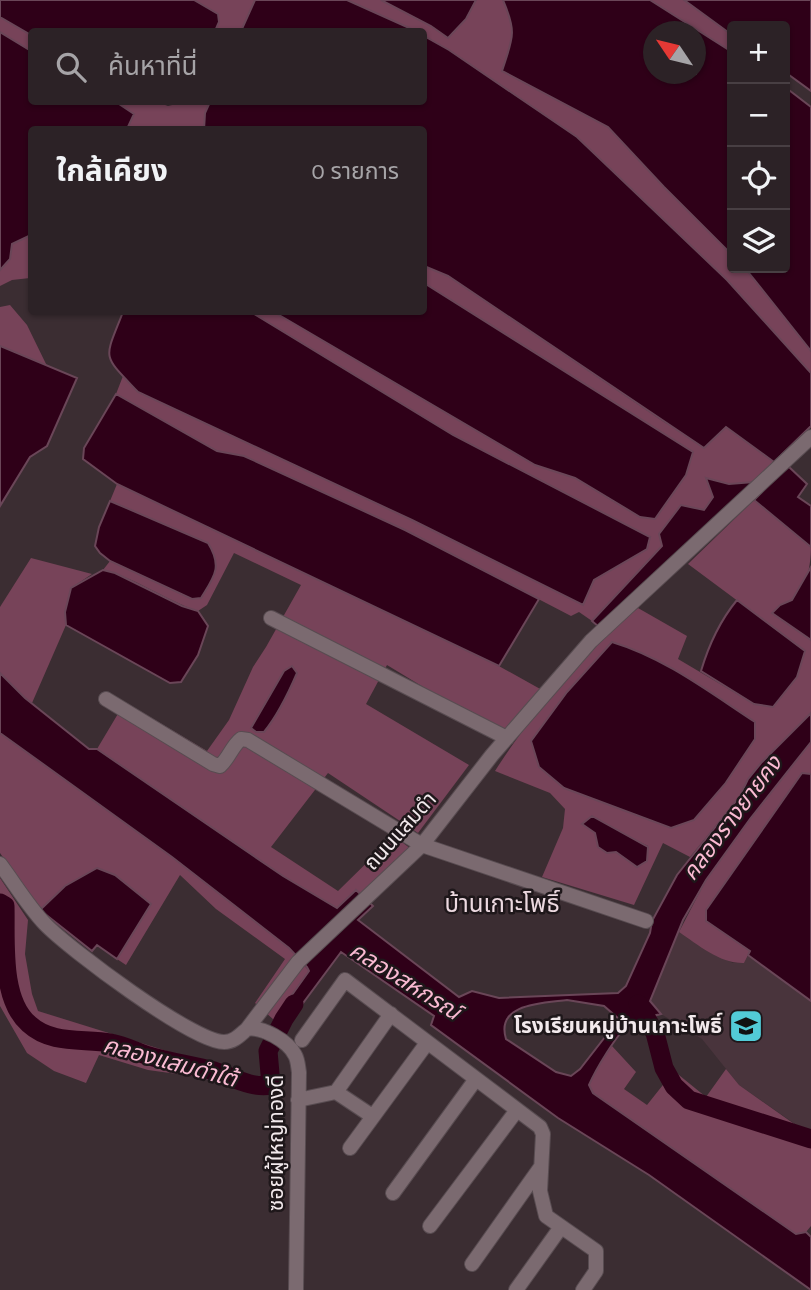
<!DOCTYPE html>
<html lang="th">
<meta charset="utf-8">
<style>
:root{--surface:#2c2226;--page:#382f32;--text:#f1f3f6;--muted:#a6a4a7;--line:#483f43}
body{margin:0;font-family:Karla,"Noto Sans Thai",sans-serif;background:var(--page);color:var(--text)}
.controls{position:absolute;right:21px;top:21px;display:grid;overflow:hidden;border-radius:7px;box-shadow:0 2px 5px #0004}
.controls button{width:63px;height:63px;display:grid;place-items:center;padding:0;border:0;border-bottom:2px solid var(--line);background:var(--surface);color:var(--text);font:35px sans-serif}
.compass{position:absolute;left:643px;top:21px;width:63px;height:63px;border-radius:50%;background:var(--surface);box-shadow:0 2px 5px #0004;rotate:305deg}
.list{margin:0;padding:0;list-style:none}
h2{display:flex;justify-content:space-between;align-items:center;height:91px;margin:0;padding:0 28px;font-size:30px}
h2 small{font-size:23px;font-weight:400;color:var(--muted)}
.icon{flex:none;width:38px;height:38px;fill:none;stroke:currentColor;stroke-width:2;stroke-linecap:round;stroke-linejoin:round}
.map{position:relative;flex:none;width:811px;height:1290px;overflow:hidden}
.search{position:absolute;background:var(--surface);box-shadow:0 2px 5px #0004;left:28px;top:28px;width:399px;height:77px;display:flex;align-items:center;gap:18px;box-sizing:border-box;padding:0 24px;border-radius:7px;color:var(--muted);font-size:26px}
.panel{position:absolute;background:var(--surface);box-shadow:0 2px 5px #0004;left:28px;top:126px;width:399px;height:189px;border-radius:7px}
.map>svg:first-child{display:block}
.built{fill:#49343c}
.green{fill:#774359;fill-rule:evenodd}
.water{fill:#2f0018;stroke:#6a4658;stroke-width:2;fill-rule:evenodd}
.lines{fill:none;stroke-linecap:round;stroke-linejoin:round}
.river{stroke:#2f0018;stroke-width:19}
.minor-casing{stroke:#584c51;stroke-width:16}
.minor{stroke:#7b6a70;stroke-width:14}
.labels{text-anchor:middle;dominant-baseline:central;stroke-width:5;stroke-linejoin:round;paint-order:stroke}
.street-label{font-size:21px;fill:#f2e9ec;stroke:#1e171a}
.poi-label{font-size:21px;font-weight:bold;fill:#f2e9ec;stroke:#1e171a;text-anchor:end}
.water-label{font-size:23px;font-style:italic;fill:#fabad2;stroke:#1e171a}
.quarter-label{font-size:24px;fill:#ecd9e0;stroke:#1e171a}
</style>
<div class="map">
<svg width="811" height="1290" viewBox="0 0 811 1290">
<rect width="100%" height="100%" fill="#3b2d32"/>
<!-- built -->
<path class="built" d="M679 932 705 950 733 963H744L748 955 811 1001V1129L808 1133 739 1085 702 1039 661 1014 650 1001Z"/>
<!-- green -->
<path class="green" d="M194 0H255L241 32 215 31 219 22 218 14Z
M347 0H381L431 26 447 37 466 19 476 0H503C518 33 513 37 503 71L608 127 664 187 732 255V268H745L748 270 811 351V373L727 280 577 137 449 50 424 36V32L416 31Z
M650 0H684L732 35V52Z
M0 17 31 35V51L0 32Z
M116 102H157L168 106 185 102H210L205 113 204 130H157L151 127 149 129H127L134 114Z
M26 235H31L30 278 12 280 0 286V270L10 259 12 244Z
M424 266 448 276 667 424 726 426 774 462 754 482 729 484 713 497 704 510 662 546 592 621 579 612 571 616 405 530 244 457 217 451 116 394 123 376 139 392 412 520 583 605 594 580 647 549 453 435 251 312H274L535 465 575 478 640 517 655 519 686 475 693 452 424 283Z
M10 305 27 325 47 366 0 346V307Z
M117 484 497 665 542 690 504 736 387 665 366 704 469 765 418 833 328 773 271 847 338 891 394 836 411 849 361 895 356 890 337 908 283 876 97 749 125 702 207 751 229 720 253 667 266 647 301 585 234 553 207 605 198 611C165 600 136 578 103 570L110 561 192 599 208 543 110 501Z
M754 500 811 547C811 565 807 588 792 600 785 606 779 606 772 613L811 640V713L761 763 748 779 740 796 690 857 663 843 634 905 542 877 563 828 565 809 550 793 495 771C531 714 586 651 638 608L687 636 678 659 754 704 805 651 688 564ZM595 833H621L648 846 637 867 616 852 598 847Z
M31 558 92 574 71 588 65 611 66 625 32 703 25 698 0 673V607Z
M0 733 172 857 289 948 309 971 274 1020 255 1003 285 959 216 909 180 875 126 965 117 959 151 904 65 886 40 910 0 853Z
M811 742V774L802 773 706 910 750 951 744 963C721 964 698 945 679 932L706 880 750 819Z
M0 878 28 920 25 954 32 994 38 1011 260 1080 254 1093 199 1077 148 1070 99 1055 86 1083 54 1071 27 1053 0 1006Z
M612 1046 636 1072 624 1089 647 1105 674 1071 706 1097 726 1069 739 1085 807 1133 811 1129V1226L806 1232 796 1234 593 1093 589 1085 595 1070Z"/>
<!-- water -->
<path class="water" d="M0 0H194L218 14 219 22 215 31 32 32 31 35 0 17Z
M255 0H347L416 31H241Z
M381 0H476L466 19 448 38 431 26Z
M503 0H650L732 52V255L664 187 608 127 502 71C513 37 517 33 503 0ZM654 32H696V74H654Z
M684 0H811V91L785 72V26H732V35Z
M0 32 31 51 32 102H116L134 114 127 129 32 130 31 235 12 244 10 259 0 270Z
M424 36 449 50 577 137 727 280 811 373V426L774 462 726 427 704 448 448 276 424 266V130H204L205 113 210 102H424Z
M785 87 811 107V351L745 268H785Z
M424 283 693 452 686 475 655 519 640 517 575 478 535 465 274 312H424Z
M123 312H251L453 435 650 537 647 549 594 580 583 605 412 520 138 392C101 353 104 361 123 312Z
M0 346 77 378 47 446 30 457 0 506Z
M116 394 217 451 244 456 405 530 539 599 499 666 117 484 83 459 84 448Z
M788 466 807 484 798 497 811 506V547L754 500Z
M706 478 729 484 754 482 599 627 592 621 662 546 659 534 681 505 704 510 713 497Z
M110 501 208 543C223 567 214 577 201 598L192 599 110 561 100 553 95 546 99 527Z
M811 567V640L772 613 780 605 792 600Z
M103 570 115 573 182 606 198 611 208 626 198 655 181 682 170 683 66 625 65 612 71 588Z
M737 600 805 651 797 677 773 707 754 704 701 671C709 644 719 622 737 600Z
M612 642C665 658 709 692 755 722V739L725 784 694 820 671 828 564 788 539 767 531 741 567 692Z
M292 666 297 673C288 694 278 715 264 732H256L251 728 284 671Z
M0 673 25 698 89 749H97L283 876 337 908 356 890 373 906 358 920 459 997 472 991 499 998 618 993 626 986 650 933 652 921 677 875 740 796 748 779 761 763 811 713V742L750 819 706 880 683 920 650 1001 661 1014C650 1017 638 1018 629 1025 617 1033 595 1071 589 1085L593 1093 796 1234 806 1232 811 1237V1290L649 1175 558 1118 431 1025 434 1016 341 952 286 1026 274 1020 309 971 307 967 289 948 172 857 0 733ZM567 1000 604 1006 619 1019 580 1069 571 1076 556 1072 506 1039C495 1003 544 1003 567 1000Z
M802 773 811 774V1001L748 955 750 951 706 921V910Z
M592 816 648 847 647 861 637 867 616 852 607 853 598 847 595 833 582 824Z
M97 868 115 875 151 904 117 959 97 945 92 951 40 910 65 886Z"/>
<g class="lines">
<!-- river -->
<path class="river" d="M0 903 5 906C6 940 0 999 29 1024 52 1045 83 1038 111 1043 123 1045 135 1051 146 1055 168 1062 192 1065 214 1071 232 1077 253 1089 271 1085L268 1051 284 1019 294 1004
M638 1004 655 1033 664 1068 674 1086 689 1100 811 1139"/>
<!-- minor casing -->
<g class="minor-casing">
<path id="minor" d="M271 618 507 738
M106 699 213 764 220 766C229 758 232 746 241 739L248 740 422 845 646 921
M0 864C15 884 28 906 45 924 69 949 193 1042 224 1042 234 1042 240 1035 247 1029L298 962 422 845 492 755 591 641 811 437
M247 1029C262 1026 288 1041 295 1055 298 1060 298 1067 299 1072L296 1290
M302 1040 345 980 540 1127 543 1134 540 1191 546 1216 596 1251V1271L583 1290
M336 1092 391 1014
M298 1100 336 1092 372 1116
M350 1148 427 1043
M393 1193 476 1079
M430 1226 517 1110
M472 1264 540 1168
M516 1290 561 1227"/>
</g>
<!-- minor -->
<use href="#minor" class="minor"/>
</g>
<!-- icons -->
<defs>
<g id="school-square" transform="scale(1.75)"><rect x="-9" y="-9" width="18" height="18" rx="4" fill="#52cbd7" stroke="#1e171a"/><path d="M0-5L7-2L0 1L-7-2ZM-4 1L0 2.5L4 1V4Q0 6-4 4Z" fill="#111"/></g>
</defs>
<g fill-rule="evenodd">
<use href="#school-square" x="746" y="1026"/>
</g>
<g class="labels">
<!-- street labels -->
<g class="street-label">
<text transform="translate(400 831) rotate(-48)">ถนนแสมดำ</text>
<text transform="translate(276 1143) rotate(-90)">ซอยผู้ใหญ่ทองดี</text>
</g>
<!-- poi labels -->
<g class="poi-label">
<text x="722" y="1026">โรงเรียนหมู่บ้านเกาะโพธิ์</text>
</g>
<!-- water labels -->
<g class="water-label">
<text transform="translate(732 818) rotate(-53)">คลองรางยายคง</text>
<text transform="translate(405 981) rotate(32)">คลองสหกรณ์</text>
<text transform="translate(170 1062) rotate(15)">คลองแสมดำใต้</text>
</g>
<!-- quarter labels -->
<g class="quarter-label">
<text x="502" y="904">บ้านเกาะโพธิ์</text>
</g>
</g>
</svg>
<div class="controls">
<button>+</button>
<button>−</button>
<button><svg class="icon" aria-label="locate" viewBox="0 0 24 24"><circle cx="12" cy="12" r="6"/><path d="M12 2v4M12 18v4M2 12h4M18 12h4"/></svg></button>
<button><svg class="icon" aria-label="layers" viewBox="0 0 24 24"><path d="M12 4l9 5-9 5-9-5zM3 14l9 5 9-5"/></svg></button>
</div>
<svg class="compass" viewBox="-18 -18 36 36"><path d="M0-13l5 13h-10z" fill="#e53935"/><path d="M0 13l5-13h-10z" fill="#a6a4a7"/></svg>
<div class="search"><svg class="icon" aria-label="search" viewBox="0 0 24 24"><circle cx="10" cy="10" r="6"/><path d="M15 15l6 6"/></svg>ค้นหาที่นี่</div>
<section class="panel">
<h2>ใกล้เคียง<small>0 รายการ</small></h2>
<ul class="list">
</ul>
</section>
</div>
